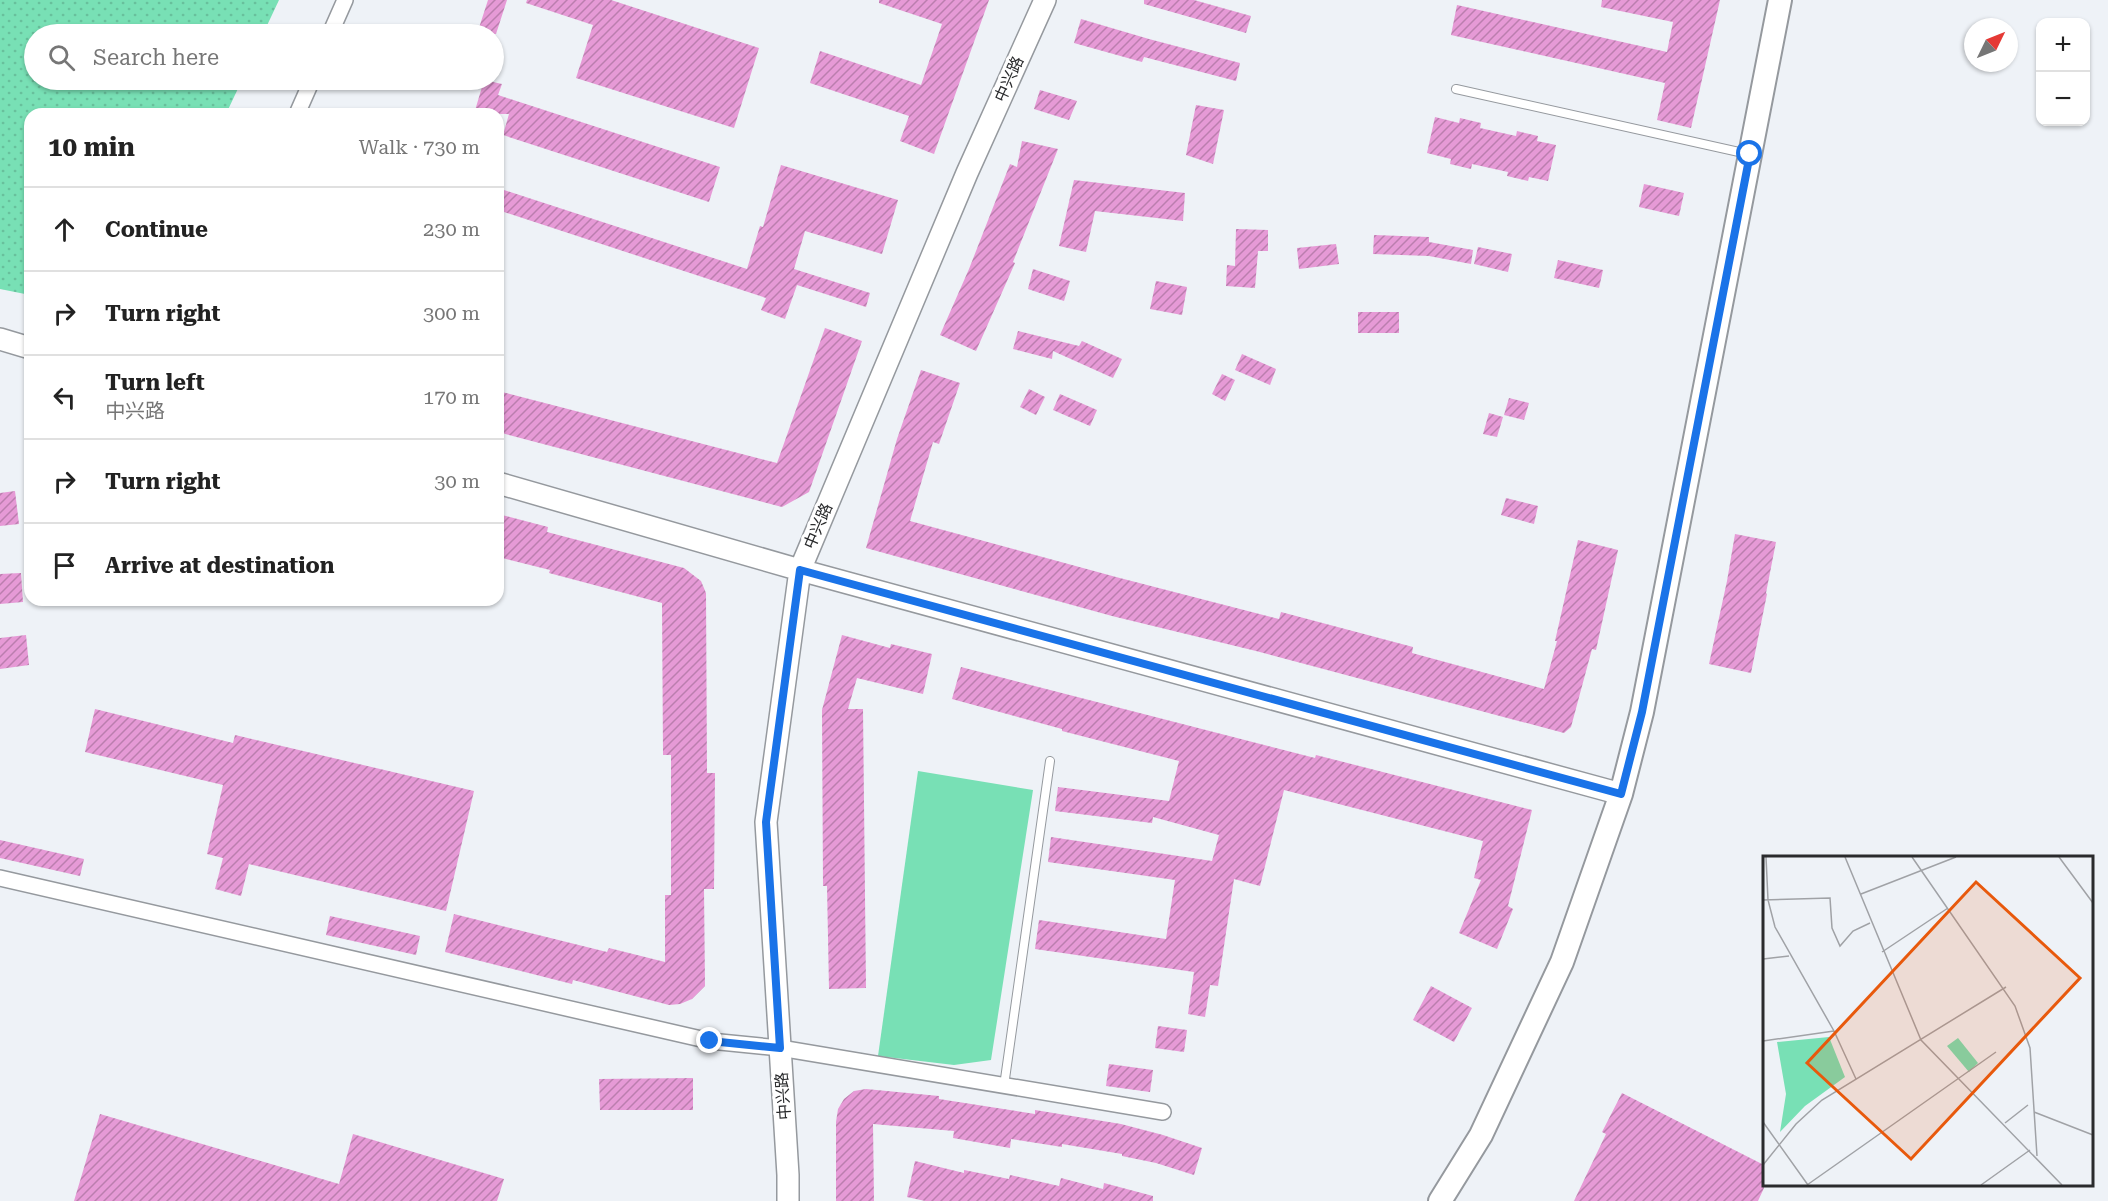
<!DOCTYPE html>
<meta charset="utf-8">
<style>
:root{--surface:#fff;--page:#f2f2f2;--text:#222;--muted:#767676;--line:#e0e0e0}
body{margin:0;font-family:"Roboto Serif","Noto Sans SC",serif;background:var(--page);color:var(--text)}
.controls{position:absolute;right:18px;top:18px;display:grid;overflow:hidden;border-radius:12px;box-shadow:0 2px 4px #0004}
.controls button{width:54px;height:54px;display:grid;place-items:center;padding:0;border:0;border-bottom:2px solid var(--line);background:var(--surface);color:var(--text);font:30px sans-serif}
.compass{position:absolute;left:1964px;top:18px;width:54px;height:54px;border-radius:50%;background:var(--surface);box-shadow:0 2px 4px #0004;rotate:47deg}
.stop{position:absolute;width:18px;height:18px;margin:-14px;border:4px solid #1a73e8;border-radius:50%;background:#fff}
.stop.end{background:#1a73e8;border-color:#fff;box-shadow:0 2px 6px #0008}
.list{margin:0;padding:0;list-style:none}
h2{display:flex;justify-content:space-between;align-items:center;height:78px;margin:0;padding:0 24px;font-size:26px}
h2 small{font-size:20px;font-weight:400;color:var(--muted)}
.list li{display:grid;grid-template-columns:39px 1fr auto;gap:18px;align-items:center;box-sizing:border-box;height:84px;padding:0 24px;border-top:2px solid var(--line)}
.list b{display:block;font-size:22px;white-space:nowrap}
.list p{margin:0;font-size:20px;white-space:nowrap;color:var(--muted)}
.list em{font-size:20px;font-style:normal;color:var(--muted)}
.icon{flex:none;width:33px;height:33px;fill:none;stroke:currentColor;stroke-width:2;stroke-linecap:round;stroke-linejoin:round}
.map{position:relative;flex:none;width:2108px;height:1201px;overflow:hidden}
.search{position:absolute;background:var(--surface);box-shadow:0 2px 4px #0004;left:24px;top:24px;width:480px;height:66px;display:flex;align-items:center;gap:15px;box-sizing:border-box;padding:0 21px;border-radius:33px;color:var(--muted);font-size:22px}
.panel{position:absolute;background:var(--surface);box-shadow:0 2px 4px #0004;left:24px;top:108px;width:480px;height:498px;border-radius:18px}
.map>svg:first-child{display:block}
.park{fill:url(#park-dots)}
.garden{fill:#78e0b5}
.building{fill:url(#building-hatch)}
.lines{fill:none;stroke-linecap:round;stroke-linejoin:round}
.lane-casing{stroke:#95999e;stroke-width:10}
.street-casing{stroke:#95999e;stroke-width:18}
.secondary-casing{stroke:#95999e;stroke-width:24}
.primary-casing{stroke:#95999e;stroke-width:26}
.lane{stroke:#fff;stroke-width:8}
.street{stroke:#fff;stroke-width:15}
.secondary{stroke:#fff;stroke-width:21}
.primary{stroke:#fff;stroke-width:22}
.route{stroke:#1a73e8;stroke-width:8}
.labels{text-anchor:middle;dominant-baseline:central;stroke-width:6;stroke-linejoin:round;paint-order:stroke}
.street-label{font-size:16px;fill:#2a2b2d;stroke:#fff}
.inset-road{fill:none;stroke:#a0a2a6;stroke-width:1.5}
.view{fill:#e8590c;fill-opacity:0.15;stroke:#e8590c;stroke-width:3}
.inset-edge{fill:none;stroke:#2a2b2d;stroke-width:3}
</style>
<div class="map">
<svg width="2108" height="1201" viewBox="0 0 2108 1201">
<defs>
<pattern id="park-dots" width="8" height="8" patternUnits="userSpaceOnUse" patternTransform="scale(1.5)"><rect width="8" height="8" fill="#78e0b5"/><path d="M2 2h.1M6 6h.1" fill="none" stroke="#68c09c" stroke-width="1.8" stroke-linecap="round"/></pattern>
<pattern id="building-hatch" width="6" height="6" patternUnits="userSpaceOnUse" patternTransform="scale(1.5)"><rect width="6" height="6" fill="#e69ad6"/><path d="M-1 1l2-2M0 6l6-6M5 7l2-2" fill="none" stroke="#bb7eae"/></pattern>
</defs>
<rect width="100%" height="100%" fill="#eef2f7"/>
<!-- park -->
<path class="park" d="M0 0H279L263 34H34V80H242L226 114H30V295L0 289Z"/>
<!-- garden -->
<path class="garden" d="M918 771 1033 790 991 1060 954 1065 878 1056Z"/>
<!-- building -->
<path class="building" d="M488 0H507L496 34H477Z
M527 0H611L759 48 734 128 576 78 593 25 526 3Z
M879 0H989L934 154 900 141 909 116 810 83 820 51 921 85 942 24 879 3Z
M1144 0H1194L1251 16 1246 33 1144 4Z
M1602 0H1720L1691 128 1657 120 1665 83 1451 35 1457 5 1667 52 1673 22 1601 7Z
M1081 19 1149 39 1240 63 1236 81 1144 57 1142 62 1074 43Z
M484 80 502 84 498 95 720 167 709 202 503 135 509 114H474Z
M1040 90 1077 101 1069 120 1034 109Z
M1196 105 1224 110 1213 164 1186 155Z
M1435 117 1459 123 1460 118 1481 123 1480 128 1516 136 1517 131 1538 136 1537 141 1556 145 1548 181 1529 177 1528 181 1507 176 1508 172 1472 164 1471 169 1450 164 1451 159 1427 153Z
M1022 141 1058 149 1013 262 1015 263 976 351 940 335 969 269 1010 164 1017 167Z
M781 165 898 200 882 254 805 231 794 269 870 293 866 307 797 285 785 319 761 310 766 298 498 210V188L747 269 760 226 763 227Z
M1074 180 1185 193 1183 221 1095 211 1086 252 1059 246Z
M1644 184 1684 193 1679 216 1639 207Z
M1236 229 1268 230V251H1258L1255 288 1226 286 1227 265 1235 266Z
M1374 235 1429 237V242L1473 250 1471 264 1429 256 1373 254Z
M1336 244 1339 264 1299 269 1297 248Z
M1478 247 1512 254 1508 272 1474 264Z
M1558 260 1603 270 1599 288 1554 278Z
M1033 269 1070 281 1064 301 1028 289Z
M1156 281 1187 287 1182 315 1150 309Z
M1358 312H1399V333H1358Z
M825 328 862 341 809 492 782 507 498 432V391L777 463Z
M1018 331 1079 346 1082 341 1122 359 1113 378 1053 351 1052 359 1013 349Z
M1242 354 1276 369 1270 385 1235 370Z
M921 370 960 383 939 444 933 442 910 521 1116 577 1279 619 1281 612 1413 647 1412 653 1544 689 1557 641H1555L1578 540 1618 550 1596 650 1592 649 1571 727 1564 733 1256 651 1112 616 866 548 897 439Z
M1222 374 1235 380 1225 401 1212 394Z
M1029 389 1045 397 1036 415 1020 407Z
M1060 394 1097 410 1090 426 1053 410Z
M1509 398 1529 403 1524 420 1504 415Z
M1489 413 1503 417 1497 437 1483 434Z
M15 491 19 524 0 526V493Z
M1506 498 1538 506 1534 524 1501 515Z
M498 514 548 527 547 532 684 568 701 581 706 593 707 773H715L714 889H704L705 986 692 999 680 1004 669 1005 573 980 572 984 445 952 454 914 607 952 609 948 665 962V895H671V755H663L662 603 549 573 550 570 498 557Z
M1735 534 1776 542 1766 593 1767 594 1751 673 1709 664 1727 581Z
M21 573 23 602 0 604V574Z
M26 635 29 665 0 669V638Z
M842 635 890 648 891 644 932 654 923 694 857 678 848 709H863L866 988 829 989 827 886H823L822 710Z
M961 667 1315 758 1316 755 1532 810 1508 906 1513 909 1497 949 1459 933 1481 880 1474 878 1483 841 1284 790 1260 886 1234 879 1218 986 1210 985 1205 1017 1188 1014 1194 972 1035 949 1039 920 1166 939 1175 880 1048 862 1051 837 1212 861 1219 835 1153 817 1152 823 1055 811 1058 787 1169 801 1179 761 1062 731V729L952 699Z
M95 709 233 743 235 735 474 791 446 911 249 864 241 896 215 889 223 858 207 854 223 785 85 752Z
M0 840 84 859 80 876 0 858Z
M330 916 420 936 416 955 326 935Z
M1431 986 1472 1008 1454 1042 1413 1020Z
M1158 1026 1187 1030 1184 1052 1155 1048Z
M1109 1064 1153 1070 1150 1092 1106 1086Z
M693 1078V1110H600L599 1079Z
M866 1089 939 1096V1099L1035 1114V1110L1121 1124 1163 1135 1202 1148 1194 1175 1156 1163 1122 1156V1154L1062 1144V1147L1011 1139 1010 1148 953 1138 954 1131 873 1124 874 1201H836V1122L838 1109 844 1099 854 1091Z
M1622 1093 1764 1165V1188L1758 1201H1574L1606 1134 1602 1132Z
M100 1114 339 1184 353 1134 504 1179 497 1201H74Z
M915 1161 964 1173V1170L1009 1179 1010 1175 1059 1186 1061 1178 1103 1189 1104 1183 1153 1196V1201H925L907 1197Z"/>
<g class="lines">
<!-- lane casing -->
<g class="lane-casing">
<path id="lane" d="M1456 89 1748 154
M1004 1086 1050 761"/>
</g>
<!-- street casing -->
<g class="street-casing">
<path id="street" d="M330 34 345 0
M297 114 312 80
M0 878 710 1041 780 1048 1163 1112"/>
</g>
<!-- secondary casing -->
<g class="secondary-casing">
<path id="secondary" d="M0 339 30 348
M498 483 800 570 1621 794
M788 1201V1175L766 822 800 570 967 173 1045 0"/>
</g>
<!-- primary casing -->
<g class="primary-casing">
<path id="primary" d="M1440 1201 1481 1135 1562 962 1621 794 1642 712 1780 0"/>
</g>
<!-- lane -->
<use href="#lane" class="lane"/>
<!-- street -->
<use href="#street" class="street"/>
<!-- secondary -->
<use href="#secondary" class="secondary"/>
<!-- primary -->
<use href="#primary" class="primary"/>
</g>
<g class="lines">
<!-- route -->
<path class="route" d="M710 1041 780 1048 766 822 800 570 1621 794 1642 712 1750 154"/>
</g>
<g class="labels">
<!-- street labels -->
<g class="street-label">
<text transform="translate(1009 79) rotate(-66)">中兴路</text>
<text transform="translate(818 526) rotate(-67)">中兴路</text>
<text transform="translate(783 1096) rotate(-94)">中兴路</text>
</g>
</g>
<!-- overview -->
<g transform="translate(1763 856)">
<rect width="330" height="330" fill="#eef2f7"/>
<path d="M66 181 82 221 42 250 17 276 23 238 14 186Z" fill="#78e0b5"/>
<path d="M195 182 215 207 206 216 184 190Z" fill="#78e0b5"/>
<path class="inset-road" d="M3 1 5 44 12 71 71 175 93 223M82 1 158 184 299 329M149 1 252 150 267 192 274 300M296 1 330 47M98 38 193 1M0 44 67 42 69 72 77 90 90 75 107 67M119 96 185 52M0 103 26 100M0 185 71 175M271 256 330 279M0 266 45 329M242 267 265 249M0 309 33 268 59 244 243 131M44 329 233 196M218 329 267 294"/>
<path class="view" d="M213 26 317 122 148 303 44 207Z"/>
<rect width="330" height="330" class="inset-edge"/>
</g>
</svg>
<div class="controls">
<button>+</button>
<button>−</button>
</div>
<svg class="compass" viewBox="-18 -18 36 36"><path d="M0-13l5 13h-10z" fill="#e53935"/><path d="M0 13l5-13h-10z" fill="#767676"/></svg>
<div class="stop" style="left:1750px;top:154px"></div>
<div class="stop end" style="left:710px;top:1041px"></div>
<div class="search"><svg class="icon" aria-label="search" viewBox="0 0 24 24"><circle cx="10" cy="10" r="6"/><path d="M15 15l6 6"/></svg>Search here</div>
<section class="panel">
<h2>10 min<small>Walk · 730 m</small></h2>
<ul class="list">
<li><svg class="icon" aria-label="ahead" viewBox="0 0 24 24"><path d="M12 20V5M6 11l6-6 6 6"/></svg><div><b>Continue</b></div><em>230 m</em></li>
<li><svg class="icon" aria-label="right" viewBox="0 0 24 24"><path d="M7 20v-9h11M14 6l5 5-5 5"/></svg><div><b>Turn right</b></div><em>300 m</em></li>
<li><svg class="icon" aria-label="left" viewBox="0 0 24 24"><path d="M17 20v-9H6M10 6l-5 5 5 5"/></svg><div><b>Turn left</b><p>中兴路</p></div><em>170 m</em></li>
<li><svg class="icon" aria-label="right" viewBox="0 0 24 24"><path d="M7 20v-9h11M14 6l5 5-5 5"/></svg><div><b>Turn right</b></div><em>30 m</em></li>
<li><svg class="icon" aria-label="arrive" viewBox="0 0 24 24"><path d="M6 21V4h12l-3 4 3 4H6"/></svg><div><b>Arrive at destination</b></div></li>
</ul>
</section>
</div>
